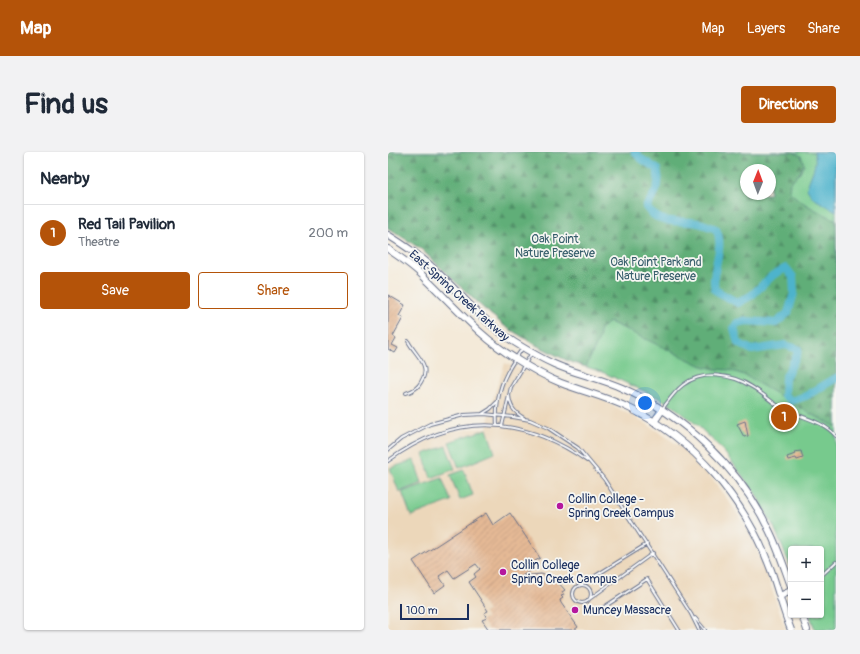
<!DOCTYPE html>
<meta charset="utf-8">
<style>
:root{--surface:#fff;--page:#f2f2f3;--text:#1f2937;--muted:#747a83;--line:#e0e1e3;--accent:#b45309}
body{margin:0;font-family:Pangolin,sans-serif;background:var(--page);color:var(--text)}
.controls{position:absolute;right:12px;bottom:12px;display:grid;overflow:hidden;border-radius:4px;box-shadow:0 1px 3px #0004}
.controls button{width:36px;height:36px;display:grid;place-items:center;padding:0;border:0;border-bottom:1px solid var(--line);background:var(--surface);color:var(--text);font:20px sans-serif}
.compass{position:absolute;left:352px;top:12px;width:36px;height:36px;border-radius:50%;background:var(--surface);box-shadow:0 1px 3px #0004;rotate:1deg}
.scale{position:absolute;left:12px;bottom:10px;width:69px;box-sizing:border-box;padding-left:4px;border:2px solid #1b2f5e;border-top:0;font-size:11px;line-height:14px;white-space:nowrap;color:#1b2f5e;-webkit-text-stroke:3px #f6f6f2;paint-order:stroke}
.you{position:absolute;left:257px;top:251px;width:14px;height:14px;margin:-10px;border:3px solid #fff;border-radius:50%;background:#1a73e8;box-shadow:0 0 0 6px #1a73e833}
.badge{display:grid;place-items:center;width:26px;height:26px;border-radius:50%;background:var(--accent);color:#fff;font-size:13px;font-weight:700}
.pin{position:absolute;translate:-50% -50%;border:2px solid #fff;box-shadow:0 1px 4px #0006}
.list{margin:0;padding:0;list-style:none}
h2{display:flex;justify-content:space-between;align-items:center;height:52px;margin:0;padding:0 16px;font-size:17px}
h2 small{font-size:13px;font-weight:400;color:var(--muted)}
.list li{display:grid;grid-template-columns:26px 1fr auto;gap:12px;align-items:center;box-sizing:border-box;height:56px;padding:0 16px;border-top:1px solid var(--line)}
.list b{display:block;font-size:15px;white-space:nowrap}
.list p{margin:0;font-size:13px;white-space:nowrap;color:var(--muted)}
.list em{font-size:13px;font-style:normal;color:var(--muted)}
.actions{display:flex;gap:8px;padding:12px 16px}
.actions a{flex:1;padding:9px 0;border:1px solid var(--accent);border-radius:4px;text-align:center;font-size:14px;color:var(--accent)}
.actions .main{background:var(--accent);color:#fff}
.map{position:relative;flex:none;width:448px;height:478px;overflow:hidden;border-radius:4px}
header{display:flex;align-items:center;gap:24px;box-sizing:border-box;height:56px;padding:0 20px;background:var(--accent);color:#fff}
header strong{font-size:19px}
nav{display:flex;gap:22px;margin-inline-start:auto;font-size:14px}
.intro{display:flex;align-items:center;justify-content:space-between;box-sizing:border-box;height:96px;padding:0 24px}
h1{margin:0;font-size:28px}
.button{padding:10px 18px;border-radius:4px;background:var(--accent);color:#fff;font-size:14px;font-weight:700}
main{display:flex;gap:24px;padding:0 24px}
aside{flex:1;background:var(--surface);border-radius:4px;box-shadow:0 1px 3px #0004}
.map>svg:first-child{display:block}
.built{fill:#ecd7ba}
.green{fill:#77ca8d;stroke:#497c76;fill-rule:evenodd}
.forest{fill:url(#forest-firs);stroke:#3e6e6b;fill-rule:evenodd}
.water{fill:#4db3cc;stroke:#347195}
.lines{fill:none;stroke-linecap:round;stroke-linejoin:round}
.river{stroke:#4db3cc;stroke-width:8}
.building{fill:url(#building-hatch)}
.service-casing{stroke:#677089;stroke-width:4}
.secondary-casing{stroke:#677089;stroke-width:8}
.service{stroke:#fff;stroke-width:2}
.secondary{stroke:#fff;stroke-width:6}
.poi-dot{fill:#b5179e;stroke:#f6f6f2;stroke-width:1.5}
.labels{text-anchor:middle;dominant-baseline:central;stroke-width:3.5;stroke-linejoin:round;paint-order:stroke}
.park-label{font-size:12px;fill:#375e6c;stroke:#f6f6f2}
.street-label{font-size:12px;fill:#1b2f5e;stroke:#f6f6f2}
.poi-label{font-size:12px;fill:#1b2f5e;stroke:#f6f6f2;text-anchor:start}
</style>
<header>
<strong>Map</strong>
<nav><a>Map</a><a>Layers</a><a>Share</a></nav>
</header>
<div class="intro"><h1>Find us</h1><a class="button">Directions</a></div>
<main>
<aside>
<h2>Nearby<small></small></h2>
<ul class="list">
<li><span class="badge">1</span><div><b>Red Tail Pavilion</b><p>Theatre</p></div><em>200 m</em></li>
</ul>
<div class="actions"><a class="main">Save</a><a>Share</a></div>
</aside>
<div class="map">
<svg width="448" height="478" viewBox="0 0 448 478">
<defs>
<pattern id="forest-firs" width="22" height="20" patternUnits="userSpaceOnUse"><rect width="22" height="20" fill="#61ae78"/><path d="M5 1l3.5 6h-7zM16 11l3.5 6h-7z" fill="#4f8e66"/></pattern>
<pattern id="building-hatch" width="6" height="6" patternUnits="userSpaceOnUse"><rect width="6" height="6" fill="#e5b995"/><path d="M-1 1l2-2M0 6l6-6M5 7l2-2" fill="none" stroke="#c49f83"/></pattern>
</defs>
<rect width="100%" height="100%" fill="#f6f6f2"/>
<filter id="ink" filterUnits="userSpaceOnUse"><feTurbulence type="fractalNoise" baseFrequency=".025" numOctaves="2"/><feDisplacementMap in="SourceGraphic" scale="8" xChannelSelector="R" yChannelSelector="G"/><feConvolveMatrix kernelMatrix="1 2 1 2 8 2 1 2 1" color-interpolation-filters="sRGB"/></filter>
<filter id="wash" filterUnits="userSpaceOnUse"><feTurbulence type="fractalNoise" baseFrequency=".012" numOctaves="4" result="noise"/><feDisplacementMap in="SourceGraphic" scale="16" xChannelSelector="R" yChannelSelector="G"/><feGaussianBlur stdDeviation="0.9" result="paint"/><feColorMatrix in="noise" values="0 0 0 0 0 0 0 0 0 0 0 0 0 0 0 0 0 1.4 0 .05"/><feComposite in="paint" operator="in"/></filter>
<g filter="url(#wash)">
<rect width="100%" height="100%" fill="#f4ead9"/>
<!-- built -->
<path class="built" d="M117 211 214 248 256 270 293 295 329 332 360 377 374 409 398 478H0V314L27 295 47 285 66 279 82 277 99 276 104 250Z"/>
<!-- green -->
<path class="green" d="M0 0H448V478H427L422 463H433V397H403V416L386 375 368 342 334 297 308 272 285 254 273 247 214 220 180 209 148 193 118 175 93 154 33 97 0 76ZM358 18H382V42H358Z
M99 277 107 301 71 316 61 290Z
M58 294 67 317 43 326 35 302Z
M26 308 34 331 11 340 2 316Z
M76 318 85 343 72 348 62 323Z
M54 326 63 349 23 364 14 340Z"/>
<!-- forest -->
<path class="forest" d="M0 0H405L413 4 416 12 412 21 402 30 401 39C413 52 432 60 448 68V276L445 273 421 261 356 223 341 218 327 217 314 214 222 170 213 176 211 187 198 215 180 209 148 193 118 175 93 154 33 97 0 76ZM358 18H382V42H358Z"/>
<!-- water -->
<path class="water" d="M426 0H448V59L425 46 419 37C421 24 431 14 426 0Z"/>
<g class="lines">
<!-- river -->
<path class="river" d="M247 0 252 6 269 17C273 34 268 40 258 55 273 75 289 67 310 71 316 72 322 75 328 77 338 96 322 118 327 138L341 146 350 151 364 143 385 123 398 116 405 125 406 141 400 161 388 171 359 169 349 171 346 176 350 191 364 198 397 193 410 197 409 203 397 226 396 243 403 249 418 244 448 226"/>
</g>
<g id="blocks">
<!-- building -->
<path class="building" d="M0 143 17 153 11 164 15 166 5 184 8 186 4 193 10 196 7 201 0 197Z
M391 258 403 265 399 272 387 266Z
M357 269 360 284 356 285 349 272Z
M413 299 415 306 409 308 408 306 400 308 399 305 407 302 406 300Z
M98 361 105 373 122 361 152 406 147 409 150 414 134 424 153 422 164 425 169 429 177 438 174 440 176 443 173 444 175 446 172 448 173 451 190 475 186 478H101L94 468 99 466 96 461 100 459 81 430 88 425 86 422 92 417 88 412 66 426 60 418 51 424 57 433 46 441 25 409Z"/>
</g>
</g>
<g filter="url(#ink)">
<use href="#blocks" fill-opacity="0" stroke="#677089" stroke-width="1"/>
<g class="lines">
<!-- service casing -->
<g class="service-casing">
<path id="service" d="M18 241C25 239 30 236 33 230 44 213 27 203 20 189
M121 243C122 255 126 260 136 266
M275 256C281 248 287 239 295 233 315 218 344 222 364 235 376 242 385 252 397 258 415 266 435 269 448 284
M94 262 102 257 109 250
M109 274C107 242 115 223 134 197
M114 274 123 235 143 202
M0 298 13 287 42 272 76 263 96 262 125 265 142 268 160 276 190 296 216 327 303 462 311 478
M0 309C66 260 133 263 199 309
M433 424 448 410
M185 442a9 9 0 1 1 18 0a9 9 0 1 1-18 0Z
M191 434 259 392
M200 448 265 401
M207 461 259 427 291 478
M307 466 317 478"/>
</g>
<!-- secondary casing -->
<g class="secondary-casing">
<path id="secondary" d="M0 83C16 93 33 104 46 117 73 142 95 170 126 190 139 198 152 206 166 212 188 222 212 226 234 236 296 263 352 317 381 378 390 396 396 415 403 434
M0 97C13 106 27 115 38 127 67 155 93 186 128 207 142 216 158 225 173 231 196 240 219 245 241 256 307 287 358 350 383 418 390 438 395 458 403 478
M266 270 274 258
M392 444 403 439
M414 463 419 478"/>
</g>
<!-- service -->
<use href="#service" class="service"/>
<!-- secondary -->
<use href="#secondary" class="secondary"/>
</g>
</g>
<!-- markers -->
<g class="poi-dot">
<circle cx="172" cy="354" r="4"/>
<circle cx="115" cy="420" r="4"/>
<circle cx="187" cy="458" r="4"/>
</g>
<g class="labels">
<!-- park labels -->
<g class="park-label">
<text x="167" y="87">Oak Point<tspan x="167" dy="14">Nature Preserve</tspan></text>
<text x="268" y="110">Oak Point Park and<tspan x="268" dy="14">Nature Preserve</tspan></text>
</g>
<!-- street labels -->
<g class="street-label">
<text transform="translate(71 144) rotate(42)">East Spring Creek Parkway</text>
</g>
<!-- poi labels -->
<g class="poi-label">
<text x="180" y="347">Collin College -<tspan x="180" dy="14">Spring Creek Campus</tspan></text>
<text x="123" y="413">Collin College<tspan x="123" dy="14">Spring Creek Campus</tspan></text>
<text x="195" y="458">Muncey Massacre</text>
</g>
</g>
</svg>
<div class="controls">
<button>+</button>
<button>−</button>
</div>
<svg class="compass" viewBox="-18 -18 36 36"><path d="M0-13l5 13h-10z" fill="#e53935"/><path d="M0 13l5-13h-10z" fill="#747a83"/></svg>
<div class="scale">100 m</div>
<div class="you"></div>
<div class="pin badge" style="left:396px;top:265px">1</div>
</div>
</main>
